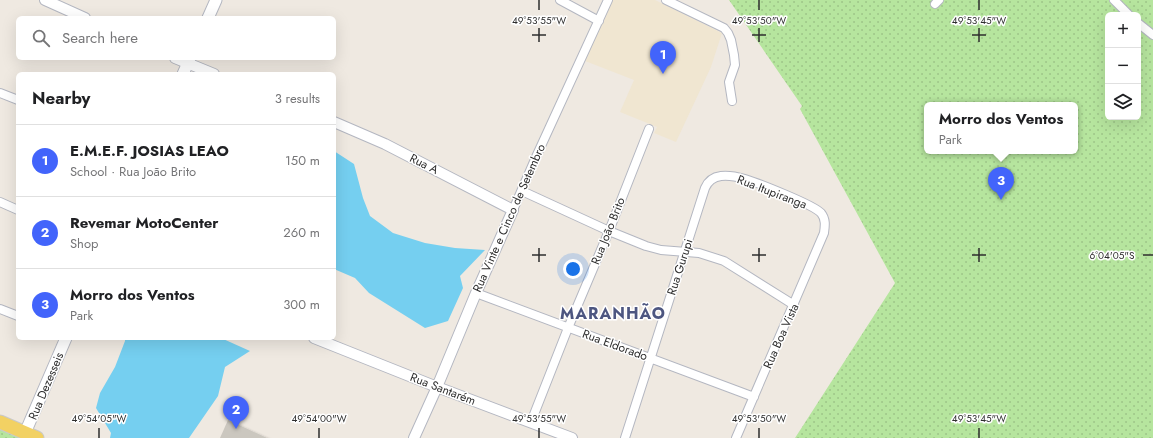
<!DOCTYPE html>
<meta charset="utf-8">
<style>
:root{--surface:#fff;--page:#f6f6f6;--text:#202124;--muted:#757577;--line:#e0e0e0;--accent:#4264fb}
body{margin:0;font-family:Jost,sans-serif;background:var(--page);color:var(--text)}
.controls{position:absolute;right:12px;top:12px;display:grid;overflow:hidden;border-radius:6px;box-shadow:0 4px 16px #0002}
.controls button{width:36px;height:36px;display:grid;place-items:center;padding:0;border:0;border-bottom:1px solid var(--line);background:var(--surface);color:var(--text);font:20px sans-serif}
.you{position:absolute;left:573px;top:269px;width:14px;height:14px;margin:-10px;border:3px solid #fff;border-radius:50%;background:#1a73e8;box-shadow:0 0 0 6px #1a73e833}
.badge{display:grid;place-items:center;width:26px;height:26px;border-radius:50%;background:var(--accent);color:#fff;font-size:13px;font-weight:700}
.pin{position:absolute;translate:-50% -33px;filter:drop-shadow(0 1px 2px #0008)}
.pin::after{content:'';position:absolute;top:21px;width:14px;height:12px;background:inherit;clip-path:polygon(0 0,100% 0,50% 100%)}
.popup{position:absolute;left:924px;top:102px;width:154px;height:52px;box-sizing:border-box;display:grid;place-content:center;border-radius:6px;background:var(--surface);filter:drop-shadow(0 1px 3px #0005);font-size:13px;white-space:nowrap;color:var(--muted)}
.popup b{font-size:15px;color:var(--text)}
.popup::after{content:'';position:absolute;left:50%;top:100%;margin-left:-8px;border:8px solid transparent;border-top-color:var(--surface)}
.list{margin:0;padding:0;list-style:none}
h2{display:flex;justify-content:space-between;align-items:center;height:52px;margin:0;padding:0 16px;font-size:17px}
h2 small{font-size:13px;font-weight:400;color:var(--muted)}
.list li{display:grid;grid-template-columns:26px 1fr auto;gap:12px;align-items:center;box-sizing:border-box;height:72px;padding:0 16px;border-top:1px solid var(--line)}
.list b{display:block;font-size:15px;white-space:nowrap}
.list p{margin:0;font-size:13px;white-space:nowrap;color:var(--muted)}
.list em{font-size:13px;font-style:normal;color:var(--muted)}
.icon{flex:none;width:22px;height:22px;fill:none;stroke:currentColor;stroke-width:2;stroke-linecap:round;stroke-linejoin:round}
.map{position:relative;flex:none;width:1153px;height:438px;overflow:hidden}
.search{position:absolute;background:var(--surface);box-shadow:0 4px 16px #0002;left:16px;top:16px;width:320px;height:44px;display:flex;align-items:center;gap:10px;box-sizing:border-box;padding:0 14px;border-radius:6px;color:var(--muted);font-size:15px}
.panel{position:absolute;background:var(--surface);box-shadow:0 4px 16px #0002;left:16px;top:72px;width:320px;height:268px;border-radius:6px}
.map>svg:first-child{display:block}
.education{fill:#f0e6d1}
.park{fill:url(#park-dots);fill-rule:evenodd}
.water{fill:#75cff0}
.building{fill:#cbc7bf;filter:url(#shadow)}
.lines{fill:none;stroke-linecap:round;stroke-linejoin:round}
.minor-casing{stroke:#b4b7c1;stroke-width:10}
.tertiary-casing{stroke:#b4b7c1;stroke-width:12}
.secondary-casing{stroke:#b4b7c1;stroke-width:13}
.primary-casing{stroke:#c9c9c9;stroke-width:15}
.minor{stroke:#fff;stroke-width:8}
.tertiary{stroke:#fff;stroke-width:10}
.secondary{stroke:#fff;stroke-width:11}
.primary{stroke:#f2d163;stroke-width:13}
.ticks{fill:none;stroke:#2e2e2e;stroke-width:1.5}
.labels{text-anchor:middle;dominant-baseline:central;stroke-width:3;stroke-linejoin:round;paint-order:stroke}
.street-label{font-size:12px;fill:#2e2e2e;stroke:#fff}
.district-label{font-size:16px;font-weight:bold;letter-spacing:1px;fill:#4d5680;stroke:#fff}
.ticks-label{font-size:10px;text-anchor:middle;fill:#2e2e2e;stroke:#fff;stroke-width:3;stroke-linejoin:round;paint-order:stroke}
</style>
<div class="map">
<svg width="1153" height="438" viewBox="0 0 1153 438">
<defs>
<pattern id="park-dots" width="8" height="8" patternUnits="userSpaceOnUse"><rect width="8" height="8" fill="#b6e59e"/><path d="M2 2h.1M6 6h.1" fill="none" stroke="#9dc588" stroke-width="1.8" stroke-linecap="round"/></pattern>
<filter id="shadow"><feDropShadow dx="4" dy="2" stdDeviation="1" flood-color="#0004"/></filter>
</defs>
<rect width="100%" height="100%" fill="#efe9e1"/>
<!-- education -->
<path class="education" d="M612 0H655L722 33 711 67 676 142 654 133 657 127 620 112 634 80 585 61 606 11Z"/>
<!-- park -->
<path class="park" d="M729 0H1153V438H795L895 283 800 109 802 106ZM1108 15H1138V117H1108ZM927 105H1075V151H927Z
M0 422 23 438H0Z"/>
<!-- water -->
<path class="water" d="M334 151 354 164 363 198 370 216 393 233 425 243 455 248 485 250 460 276 463 288 448 321 425 328 369 293 355 278 334 269Z
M125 338H221L250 351 225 367 218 396 189 438H110L111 433 96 408 100 393 115 367 125 341Z"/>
<!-- building -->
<path class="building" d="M228 420 267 438H220Z"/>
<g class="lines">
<!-- minor casing -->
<g class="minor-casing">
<path id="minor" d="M560 0 599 21
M666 0 724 28 728 33 731 40 734 55 735 65 729 82 732 101
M1114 0 1129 15
M935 4 939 0
M1138 23 1153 35
M0 93 18 100
M522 191 609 231 646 246 661 250 699 253 724 261 794 305
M0 202 18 210
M513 210 536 157 608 0
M476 293 754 397
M0 309 18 316
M531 422 568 328 609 231 649 129
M625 438 705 188C708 181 713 177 721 176 729 175 738 177 745 179 758 183 814 205 821 213 826 219 825 226 824 233L736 438"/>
</g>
<!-- tertiary casing -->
<g class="tertiary-casing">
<path id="tertiary" d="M45 0 85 18
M175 58 214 74
M334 122 385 144 513 210 476 293 437 387 414 438
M314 338 437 387 572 438"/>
</g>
<!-- secondary casing -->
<g class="secondary-casing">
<path id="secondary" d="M208 18 216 0
M183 74 190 58
M25 433 66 338"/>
</g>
<!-- primary casing -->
<g class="primary-casing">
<path id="primary" d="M0 422 37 438"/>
</g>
<!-- minor -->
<use href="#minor" class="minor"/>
<!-- tertiary -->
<use href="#tertiary" class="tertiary"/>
<!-- secondary -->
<use href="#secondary" class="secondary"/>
<!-- primary -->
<use href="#primary" class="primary"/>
</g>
<!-- ticks -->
<path class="ticks" d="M539 0V10M759 0V10M979 0V10M539 28V42M759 28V42M979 28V42M532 35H546M752 35H766M972 35H986M539 248V262M759 248V262M979 248V262M532 255H546M752 255H766M972 255H986M1143 255H1153M99 428V438M319 428V438M539 428V438M759 428V438M979 428V438"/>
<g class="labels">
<!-- street labels -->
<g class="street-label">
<text transform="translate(424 164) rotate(27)">Rua A</text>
<text transform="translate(772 192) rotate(21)">Rua Itupiranga</text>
<text transform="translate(509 218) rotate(-66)">Rua Vinte e Cinco de Setembro</text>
<text transform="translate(608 231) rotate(-68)">Rua João Brito</text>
<text transform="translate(680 267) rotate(-72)">Rua Gurupi</text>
<text transform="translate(781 336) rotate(-66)">Rua Boa Vista</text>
<text transform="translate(615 345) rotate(20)">Rua Eldorado</text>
<text transform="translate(46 386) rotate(-67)">Rua Dezesseis</text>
<text transform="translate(443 389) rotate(21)">Rua Santarém</text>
</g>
<!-- district labels -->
<g class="district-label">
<text x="613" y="313">MARANHÃO</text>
</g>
</g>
<g class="ticks-label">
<text x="539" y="24">49°53'55"W</text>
<text x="759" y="24">49°53'50"W</text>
<text x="979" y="24">49°53'45"W</text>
<text x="1112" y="259">6°04'05"S</text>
<text x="99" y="422">49°54'05"W</text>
<text x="319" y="422">49°54'00"W</text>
<text x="539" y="422">49°53'55"W</text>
<text x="759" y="422">49°53'50"W</text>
<text x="979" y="422">49°53'45"W</text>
</g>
</svg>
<div class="controls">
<button>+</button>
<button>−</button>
<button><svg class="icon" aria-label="layers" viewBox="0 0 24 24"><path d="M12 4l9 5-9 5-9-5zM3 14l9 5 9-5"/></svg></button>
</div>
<div class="you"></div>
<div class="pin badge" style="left:663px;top:74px">1</div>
<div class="pin badge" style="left:236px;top:429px">2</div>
<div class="pin badge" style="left:1001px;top:200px">3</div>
<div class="popup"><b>Morro dos Ventos</b>Park</div>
<div class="search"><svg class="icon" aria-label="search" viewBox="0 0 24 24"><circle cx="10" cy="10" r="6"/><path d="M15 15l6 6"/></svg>Search here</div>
<section class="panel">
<h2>Nearby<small>3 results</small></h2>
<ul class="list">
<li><span class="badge">1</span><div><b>E.M.E.F. JOSIAS LEAO</b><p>School · Rua João Brito</p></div><em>150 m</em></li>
<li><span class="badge">2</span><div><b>Revemar MotoCenter</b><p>Shop</p></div><em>260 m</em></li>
<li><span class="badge">3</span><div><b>Morro dos Ventos</b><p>Park</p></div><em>300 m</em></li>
</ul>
</section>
</div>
